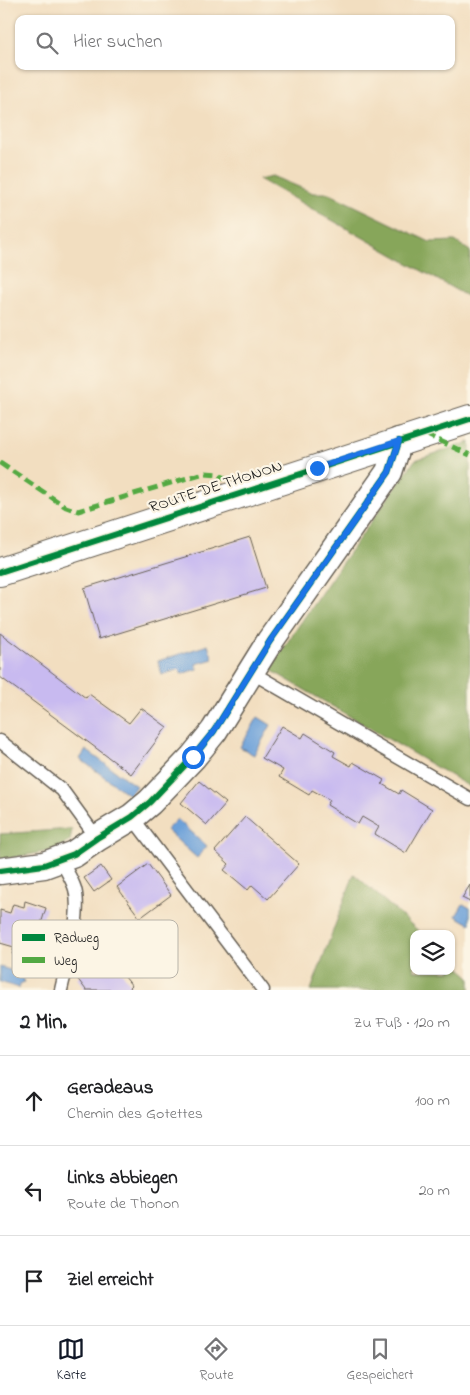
<!DOCTYPE html>
<html lang="de">
<meta charset="utf-8">
<style>
:root{--surface:#fff;--page:#f6f6f6;--text:#202124;--muted:#757577;--line:#e0e0e0;--accent:#111827}
body{margin:0;font-family:"Indie Flower",sans-serif;background:var(--page);color:var(--text)}
.controls{position:absolute;right:15px;bottom:15px;display:grid;overflow:hidden;border-radius:10px;box-shadow:0 1px 4px #0004}
.controls button{width:45px;height:45px;display:grid;place-items:center;padding:0;border:0;border-bottom:1px solid var(--line);background:var(--surface);color:var(--text);font:25px sans-serif}
.stop{position:absolute;width:15px;height:15px;margin:-11px;border:4px solid #1a73e8;border-radius:50%;background:#fff}
.stop.end{background:#1a73e8;border-color:#fff;box-shadow:0 1px 5px #0008}
.list{margin:0;padding:0;list-style:none}
h2{display:flex;justify-content:space-between;align-items:center;height:65px;margin:0;padding:0 20px;font-size:21px}
h2 small{font-size:16px;font-weight:400;color:var(--muted)}
.list li{display:grid;grid-template-columns:32px 1fr auto;gap:15px;align-items:center;box-sizing:border-box;height:90px;padding:0 20px;border-top:1px solid var(--line)}
.list b{display:block;font-size:19px;white-space:nowrap}
.list p{margin:0;font-size:16px;white-space:nowrap;color:var(--muted)}
.list em{font-size:16px;font-style:normal;color:var(--muted)}
.icon{flex:none;width:28px;height:28px;fill:none;stroke:currentColor;stroke-width:2;stroke-linecap:round;stroke-linejoin:round}
.map{position:relative;flex:none;width:470px;height:990px;overflow:hidden}
.search{position:absolute;background:var(--surface);box-shadow:0 1px 4px #0004;left:15px;right:15px;top:15px;height:55px;display:flex;align-items:center;gap:12px;box-sizing:border-box;padding:0 18px;border-radius:10px;color:var(--muted);font-size:19px}
.sheet{height:335px;background:var(--surface)}
nav{display:flex;justify-content:space-around;align-items:center;box-sizing:border-box;height:70px;border-top:1px solid var(--line);background:var(--surface);font-size:14px;color:var(--muted)}
nav a{display:grid;justify-items:center;gap:2px}
nav .on{color:var(--accent)}
.map>svg:first-child{display:block}
.forest{fill:#87a65a;stroke:#52613b}
.water{fill:#6da1d9;stroke:#445e7a}
.building{fill:#c8baf0}
.lines{fill:none;stroke-linecap:round;stroke-linejoin:round}
.lane-casing{stroke:#676055;stroke-width:15}
.street-casing{stroke:#676055;stroke-width:29}
.primary-casing{stroke:#676055;stroke-width:30}
.lane{stroke:#fff;stroke-width:12}
.street{stroke:#fff;stroke-width:26}
.primary{stroke:#fff;stroke-width:28}
.quiet{stroke:#52a943;stroke-width:5;stroke-dasharray:10 5;stroke-linecap:butt}
.cycleway-casing{stroke:#fcf5e5;stroke-width:9}
.cycleway{stroke:#00873e;stroke-width:6}
.route{stroke:#1a73e8;stroke-width:6}
.labels{text-anchor:middle;dominant-baseline:central;stroke-width:4.5;stroke-linejoin:round;paint-order:stroke}
.street-label{font-size:16px;fill:#1c1c1c;stroke:#fcf5e5}
.key{fill:#fcf5e5;stroke:#b9b4a9;stroke-width:1}
.key-label{font-size:14px;fill:#1c1c1c}
</style>
<div class="map">
<svg width="470" height="990" viewBox="0 0 470 990">
<rect width="100%" height="100%" fill="#fcf5e5"/>
<filter id="ink" filterUnits="userSpaceOnUse"><feTurbulence type="fractalNoise" baseFrequency=".02" numOctaves="2"/><feDisplacementMap in="SourceGraphic" scale="10" xChannelSelector="R" yChannelSelector="G"/><feConvolveMatrix kernelMatrix="1 2 1 2 8 2 1 2 1" color-interpolation-filters="sRGB"/></filter>
<filter id="wash" filterUnits="userSpaceOnUse"><feTurbulence type="fractalNoise" baseFrequency=".0096" numOctaves="4" result="noise"/><feDisplacementMap in="SourceGraphic" scale="20" xChannelSelector="R" yChannelSelector="G"/><feGaussianBlur stdDeviation="1.12" result="paint"/><feColorMatrix in="noise" values="0 0 0 0 0 0 0 0 0 0 0 0 0 0 0 0 0 1.4 0 .05"/><feComposite in="paint" operator="in"/></filter>
<g filter="url(#wash)">
<rect width="100%" height="100%" fill="#f2dec0"/>
<!-- forest -->
<path class="forest" d="M273 176 313 193H328L430 242 455 241 470 251V298L259 179Z
M470 442V787L269 669 339 567 415 460Z
M72 829 70 841 55 850 0 860V834Z
M354 874 422 934H414V971H451V960L470 977V990H311Z"/>
<!-- water -->
<path class="water" d="M208 645 213 659 196 664 197 669 181 674 179 669 162 675 158 661Z
M258 717 271 725 254 755 240 747Z
M86 750 136 786 129 795 80 759Z
M177 819 207 846 197 858 166 830Z
M463 904 470 908V924L456 916Z
M0 967 24 974 22 978 24 982 20 984 19 988 0 982Z"/>
<g id="blocks">
<!-- building -->
<path class="building" d="M250 537 266 588 99 639 84 588Z
M0 633 86 698 89 694 129 723 141 708 167 727 131 774 0 677Z
M282 726 302 738 305 733 335 752 333 756 351 766 353 762 384 780 382 784 399 794 401 790 432 809 406 853 375 834 379 827 362 817 358 824 327 805 330 800 312 790 309 795 279 777 283 770 262 758Z
M199 781 226 803 207 825 181 803Z
M245 817 299 864 268 899 252 885 248 890 224 870 229 864 215 851Z
M148 864 171 895 140 918 117 887Z
M101 866 111 880 94 892 84 878Z
M470 885V902L462 898Z
M25 901 46 908 30 959 12 954 14 947 0 943V910L10 913 13 904 24 907Z
M107 954 132 986 128 990H86L77 978Z"/>
</g>
</g>
<g filter="url(#ink)">
<use href="#blocks" fill-opacity="0" stroke="#676055" stroke-width="1"/>
<g class="lines">
<!-- lane casing -->
<g class="lane-casing">
<path id="lane" d="M251 672 470 799
M0 741 62 790 97 838
M132 817 263 990
M61 860C65 869 72 879 75 889 82 915 67 963 61 990"/>
</g>
<!-- street casing -->
<g class="street-casing">
<path id="street" d="M0 871 44 865 74 854 97 838 132 817 150 802 193 757 214 731 270 641 389 472 399 441"/>
</g>
<!-- primary casing -->
<g class="primary-casing">
<path id="primary" d="M0 572 470 419"/>
</g>
<!-- lane -->
<use href="#lane" class="lane"/>
<!-- street -->
<use href="#street" class="street"/>
<!-- primary -->
<use href="#primary" class="primary"/>
<!-- quiet -->
<path class="quiet" d="M425 434 470 455
M0 463 66 507 78 511 204 473 218 474 225 478"/>
<!-- cycleway casing -->
<g class="cycleway-casing">
<path id="cycleway" d="M0 572 470 419
M0 871 44 865 74 854 97 838 132 817 150 802 193 757 214 731 270 641 389 472 399 441"/>
</g>
<!-- cycleway -->
<use href="#cycleway" class="cycleway"/>
</g>
</g>
<g class="lines" filter="url(#ink)">
<!-- route -->
<path class="route" d="M193 757 214 731 270 641 389 472 399 441 317 468"/>
</g>
<g class="labels">
<!-- street labels -->
<g class="street-label">
<text transform="translate(216 487) rotate(-18)">ROUTE DE THONON</text>
</g>
</g>
<!-- legend -->
<rect x="12" y="920" width="166" height="58" rx="8" class="key"/>
<rect x="22" y="934" width="23" height="7" fill="#00873e"/>
<rect x="22" y="957" width="23" height="6" fill="#52a943"/>
<g class="key-label">
<text x="54" y="942">Radweg</text>
<text x="54" y="965">Weg</text>
</g>
</svg>
<div class="controls">
<button><svg class="icon" aria-label="layers" viewBox="0 0 24 24"><path d="M12 4l9 5-9 5-9-5zM3 14l9 5 9-5"/></svg></button>
</div>
<div class="stop" style="left:193px;top:757px"></div>
<div class="stop end" style="left:317px;top:468px"></div>
<div class="search"><svg class="icon" aria-label="search" viewBox="0 0 24 24"><circle cx="10" cy="10" r="6"/><path d="M15 15l6 6"/></svg>Hier suchen</div>
</div>
<section class="sheet">
<h2>2 Min.<small>Zu Fuß · 120 m</small></h2>
<ul class="list">
<li><svg class="icon" aria-label="ahead" viewBox="0 0 24 24"><path d="M12 20V5M6 11l6-6 6 6"/></svg><div><b>Geradeaus</b><p>Chemin des Gotettes</p></div><em>100 m</em></li>
<li><svg class="icon" aria-label="left" viewBox="0 0 24 24"><path d="M17 20v-9H6M10 6l-5 5 5 5"/></svg><div><b>Links abbiegen</b><p>Route de Thonon</p></div><em>20 m</em></li>
<li><svg class="icon" aria-label="arrive" viewBox="0 0 24 24"><path d="M6 21V4h12l-3 4 3 4H6"/></svg><div><b>Ziel erreicht</b></div></li>
</ul>
</section>
<nav>
<a class="on"><svg class="icon" aria-label="map" viewBox="0 0 24 24"><path d="M3 6l6-2 6 2 6-2v14l-6 2-6-2-6 2zM9 4v14M15 6v14"/></svg>Karte</a>
<a><svg class="icon" aria-label="directions" viewBox="0 0 24 24"><path d="M12 3l9 9-9 9-9-9zM9 14v-3h6M13 9l2 2-2 2"/></svg>Route</a>
<a><svg class="icon" aria-label="saved" viewBox="0 0 24 24"><path d="M7 4h10v16l-5-4-5 4z"/></svg>Gespeichert</a>
</nav>
